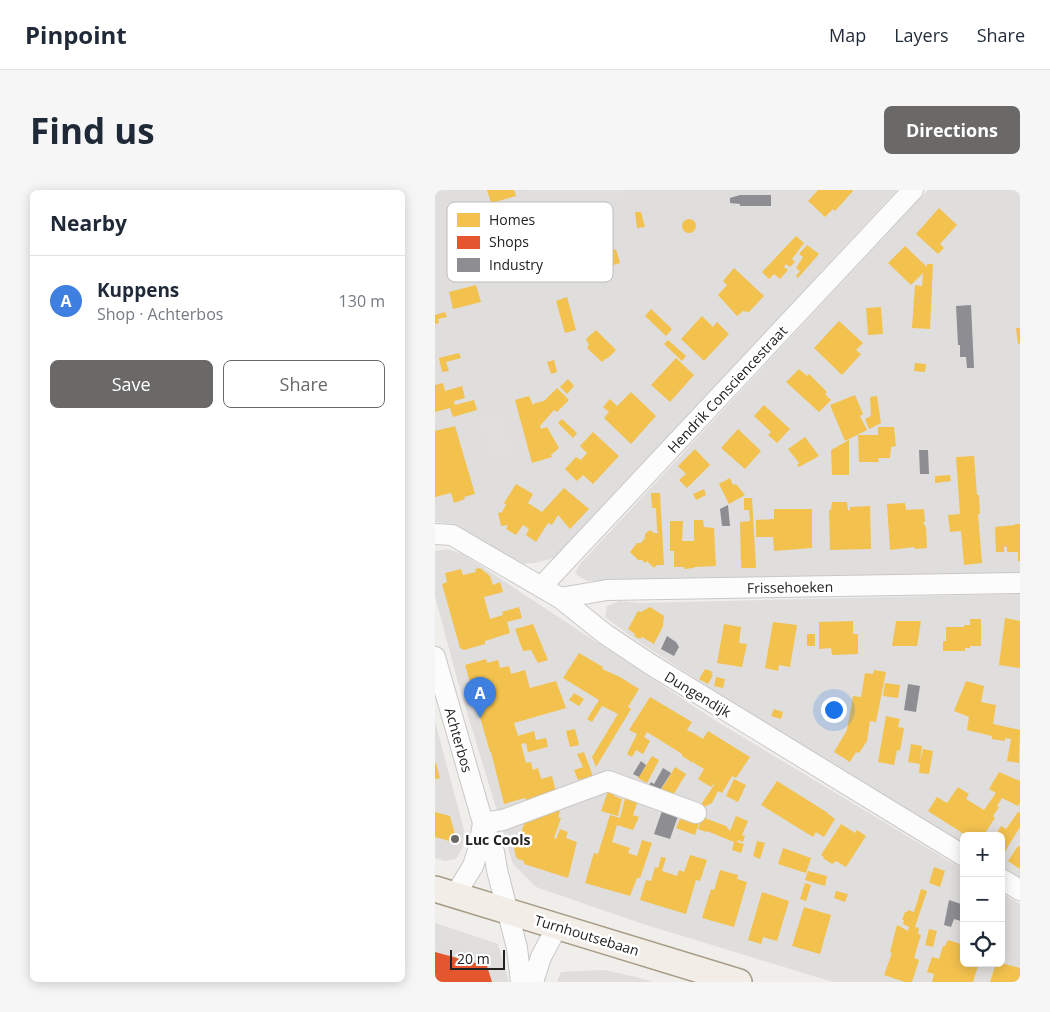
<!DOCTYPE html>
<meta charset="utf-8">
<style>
:root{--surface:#fff;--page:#f6f6f7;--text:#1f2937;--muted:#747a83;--line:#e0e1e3;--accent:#6a6968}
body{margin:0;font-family:"Open Sans",sans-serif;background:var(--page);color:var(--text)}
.controls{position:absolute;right:15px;bottom:15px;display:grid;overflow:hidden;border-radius:8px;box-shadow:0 2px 12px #0003}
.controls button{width:45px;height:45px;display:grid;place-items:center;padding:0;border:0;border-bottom:1px solid var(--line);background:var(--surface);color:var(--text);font:25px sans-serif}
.scale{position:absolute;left:15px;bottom:12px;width:55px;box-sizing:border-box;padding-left:5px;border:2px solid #222;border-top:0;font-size:14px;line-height:18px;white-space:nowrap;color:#222;-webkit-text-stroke:4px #fff;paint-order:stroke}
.you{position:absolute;left:398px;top:519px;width:18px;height:18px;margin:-12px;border:4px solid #fff;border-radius:50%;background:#1a73e8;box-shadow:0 0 0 8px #1a73e833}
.badge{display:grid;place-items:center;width:32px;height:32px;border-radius:50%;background:var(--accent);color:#fff;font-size:16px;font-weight:700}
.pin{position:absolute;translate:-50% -41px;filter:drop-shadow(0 1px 2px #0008)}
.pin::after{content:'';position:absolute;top:26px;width:18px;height:15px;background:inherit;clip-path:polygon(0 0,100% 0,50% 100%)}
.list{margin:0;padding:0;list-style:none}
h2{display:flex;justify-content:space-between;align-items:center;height:65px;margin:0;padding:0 20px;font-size:21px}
h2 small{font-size:16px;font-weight:400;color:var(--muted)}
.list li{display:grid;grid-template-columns:32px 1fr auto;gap:15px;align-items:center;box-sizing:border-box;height:90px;padding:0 20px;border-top:1px solid var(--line)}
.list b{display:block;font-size:19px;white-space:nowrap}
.list p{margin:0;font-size:16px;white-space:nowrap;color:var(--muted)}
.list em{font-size:16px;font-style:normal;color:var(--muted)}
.actions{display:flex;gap:10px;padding:15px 20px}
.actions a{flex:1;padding:11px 0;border:1px solid var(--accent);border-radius:8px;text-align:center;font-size:18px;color:var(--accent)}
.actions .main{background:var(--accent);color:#fff}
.icon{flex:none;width:28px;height:28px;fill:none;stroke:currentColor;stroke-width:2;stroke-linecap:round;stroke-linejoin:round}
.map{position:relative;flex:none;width:585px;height:792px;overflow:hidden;border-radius:8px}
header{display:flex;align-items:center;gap:30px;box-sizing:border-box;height:70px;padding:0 25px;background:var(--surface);border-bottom:1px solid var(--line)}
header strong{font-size:24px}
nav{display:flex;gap:28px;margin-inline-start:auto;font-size:18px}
.intro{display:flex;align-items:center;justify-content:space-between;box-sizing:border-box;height:120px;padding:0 30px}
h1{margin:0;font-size:35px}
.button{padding:12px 22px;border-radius:8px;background:var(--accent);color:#fff;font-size:18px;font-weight:700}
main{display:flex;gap:30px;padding:0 30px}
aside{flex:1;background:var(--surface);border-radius:8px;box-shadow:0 2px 12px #0003}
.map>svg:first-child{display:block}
.residential{fill:#dfdedc}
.parking{fill:#e0dfde}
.homes{fill:#f2c14e}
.shops{fill:#e4572e}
.industry{fill:#8d8d92}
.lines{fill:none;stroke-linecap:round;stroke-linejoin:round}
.minor-casing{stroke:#c9c8c7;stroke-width:22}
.major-casing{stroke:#a79c86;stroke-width:28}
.minor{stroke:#fdfcfc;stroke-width:20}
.major{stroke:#f3ede7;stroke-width:25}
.poi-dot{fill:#6a6968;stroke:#fff;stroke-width:2}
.labels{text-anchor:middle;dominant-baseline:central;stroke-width:5;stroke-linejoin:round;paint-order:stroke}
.street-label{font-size:14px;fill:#222;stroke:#fff}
.poi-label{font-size:14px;font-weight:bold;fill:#222;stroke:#fff;text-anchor:start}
.key{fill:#fff;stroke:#bdbdbd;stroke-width:1}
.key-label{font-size:14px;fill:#222}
</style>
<header>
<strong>Pinpoint</strong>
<nav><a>Map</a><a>Layers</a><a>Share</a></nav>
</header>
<div class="intro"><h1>Find us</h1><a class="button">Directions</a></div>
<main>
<aside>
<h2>Nearby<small></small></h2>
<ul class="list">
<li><span class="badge" style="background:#3f7fe0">A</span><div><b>Kuppens</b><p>Shop · Achterbos</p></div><em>130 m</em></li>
</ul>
<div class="actions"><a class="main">Save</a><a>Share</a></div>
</aside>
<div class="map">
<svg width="585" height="792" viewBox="0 0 585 792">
<rect width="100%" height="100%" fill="#f0eeeb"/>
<!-- residential -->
<path class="residential" d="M0 0H462L122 367 100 373 84 374 19 334 0 332Z
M493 0H585V383L152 391 140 384 144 375Z
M12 359 28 364 281 531 529 680V773H566V703L585 714V792H398L208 734 101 697 78 674 22 489 0 406V361Z
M585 404V688L566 677V646H529V654L300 514 201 450 170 427 172 416 185 411 204 413Z
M0 531 30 644 27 658 21 669 10 671 0 668Z
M0 733 63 754 74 792H0Z
M169 780 201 787 218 792H122L126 782Z"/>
<!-- parking -->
<path class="parking" d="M95 0H191L192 4 67 38 63 26 33 34 30 22 96 4Z
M64 224 75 264 59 268 48 228Z
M9 736 63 754 52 763 0 746Z"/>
<!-- homes -->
<path class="homes" d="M52 0H79L81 6 56 13Z
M383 0H417L418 1 400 21 398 19 390 27 373 11Z
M504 18 522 35 505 54 509 58 503 64 481 44Z
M200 22H206L210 37 202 38Z
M247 36a7 7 0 1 1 14 0a7 7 0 1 1-14 0Z
M361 46 369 53 357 69 360 72 355 77 351 74 349 77 353 80 345 89 339 84 334 89 327 82Z
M372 55 384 64 363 88 361 86 365 81 361 78 368 67 364 64Z
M470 56 492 77V74H498L495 139 477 138 480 95 487 96 488 83 476 95 453 73Z
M181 59 185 73 153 82 149 69Z
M299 78 329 106 314 122 308 121 302 126 283 105 292 95 288 91Z
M41 95 46 112 18 119 14 102Z
M132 107 141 140 130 143 121 111Z
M446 117 448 144 433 145 431 118Z
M216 119 237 139 231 146 210 126Z
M10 122 12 127 3 129 4 133 0 134V125Z
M267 126 278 137 282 132 294 144 269 171 246 149Z
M404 131 428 153 421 160 426 164 407 185 379 158Z
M581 138H585V153L583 154Z
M161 140 181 160 172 169 171 168 167 172 152 158 154 155 151 149Z
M233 150 251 166 247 171 229 154Z
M24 163 26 168 11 172 14 181 7 182 4 168Z
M241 168 259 185 235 212 216 195Z
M119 170 122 182 116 184 112 172Z
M480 173 491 174 490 182 479 181Z
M364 179 372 186 374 184 392 202 390 204 396 210 384 222 351 192Z
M133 189 139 196 132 204 125 197Z
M8 193 10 201 27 196 30 208 19 211 20 215 39 210 42 220 18 227 15 218 0 222V195Z
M122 198 134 210 122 222 119 220 105 236 106 239 112 237 124 258 116 265 117 267 97 273 80 210 94 206 98 215 100 213 109 211Z
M196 202 221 226 196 254 169 228 174 222 168 217 175 209 182 216Z
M420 205 428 224 425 226 432 240 410 251 395 215Z
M442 206 446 233 434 239 430 229 436 226 435 207Z
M329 215 355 239 342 253 333 245 336 242 319 226Z
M127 229 142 243 138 248 123 233Z
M20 236 40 304 29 307 30 309 19 313 16 303 0 307V241Z
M443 237H459L461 256 456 257 455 268H443L444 272H424L423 245H443Z
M303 239 326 261 310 279 286 258Z
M158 242 184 266 158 294 148 285 142 291 130 279 141 267 146 270 152 263 145 256Z
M370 247 384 266 364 277 362 275 364 273 353 259Z
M414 250V285H397L396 260Z
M260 259 275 275 252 298 244 290 251 284 243 276Z
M539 266 542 305H544L545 324H543L547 373 529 375 526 341 515 342 513 325 525 324 521 267Z
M515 285 516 291 500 293V286Z
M295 288 298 295 301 294 310 305 294 314 284 294Z
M81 294 98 304 93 313 107 322 129 298 154 319 135 339 123 325 117 335 113 333 101 352 91 345 94 339 88 335 81 345 71 339 73 335 66 336 63 323 67 322 71 315 69 313Z
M269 299 271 305 261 310 258 304Z
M216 303H225L229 375H222L219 378 212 371 210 373 207 370H203L195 362 202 353H206L210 348V344L215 340 219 343H224L222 341 221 318H217Z
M309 308H317L321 378H306L305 332 315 331 314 320H309Z
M397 312H412L413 320H415V317L435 316 436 359 395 360 394 320H396Z
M470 313 471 320 489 319 490 332H488L491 338 492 358 480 359 479 357 455 360 452 314Z
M339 319H377V358L339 361 338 347H321V330L339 329Z
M259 330H268L269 337 279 338 281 376 260 377 258 378 249 379V377H239V361H235V331H248L247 351H259Z
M580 334H585V371H583V362H572V357H569V362H561L560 337 580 335Z
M45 378 55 386 58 395 65 392 68 402 49 407 55 429 68 425 67 422 84 417 87 428 72 432 75 443 50 451V454L29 460 25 458 7 394 12 392 10 383 26 379 28 385 41 382 40 379Z
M215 417 229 426 228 436 219 454 207 447 205 449 199 446 200 444 193 439 203 421 206 422Z
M570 428 585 431V478L564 475Z
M535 429H546V456H535V458H530V461H508V451H511V437H529V435H535Z
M418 431V444H423V464L397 465 396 458 384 459V432Z
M461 431H486L482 456H457Z
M338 432 362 435 355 477 344 475 343 481 330 478Z
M98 434 113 470 103 473 96 460 88 461 80 439Z
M289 434 306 437 304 453 312 454 307 477 282 473Z
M372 444H380V456H372Z
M144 463 168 477 167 479 185 487 204 499 193 517 196 519 161 577 157 567 183 524 167 516 157 532 152 529 164 510 128 488Z
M51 469 52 473 63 470 65 478 74 476 76 484 90 480 95 498 121 491 131 518 79 533 83 546 99 541 101 550 111 548 113 557 93 562 91 553 86 554 91 573 96 572 98 580 103 578 106 589 117 586 122 606 92 616 90 608 69 614 56 562H55L30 475Z
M270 479 278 482 276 484 278 485 273 494 264 489Z
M439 480 451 482 441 532 435 531 432 551 424 563 421 562 415 572 399 562 412 540 418 506 426 507 430 483 438 484Z
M281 487 290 489 288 498 279 496Z
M531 491 549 496 546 512 561 515 558 534 585 540 584 573 572 571 576 549 570 548V551L557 549V546L532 540 534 527 519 521Z
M450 493 465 495 463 508 448 506Z
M139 503 149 509 144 516 134 510Z
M215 507 257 532 252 540 260 544 268 549 273 541 315 567 301 588 297 586 287 603 283 601 277 613 267 618 265 616 281 592 276 597 263 589 269 579 259 573 260 569 258 573 247 566V564L212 542 209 547 215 551 208 564 201 560 197 567 192 564 202 544 194 540Z
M339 519 348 522 346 529 336 526Z
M451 526 465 529 463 537 469 538 465 561 462 560 459 575 443 572Z
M140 539 144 555 135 557 131 541Z
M476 554 487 556 485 572 488 559 498 561 494 584 484 583 485 574 473 572Z
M149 562 160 592 148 596 146 589 143 590 139 580 148 577 142 564Z
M217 566 224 570 212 593 203 588Z
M1 573 5 588 0 589V574Z
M240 577 251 584 237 607 226 600Z
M564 582 585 591V613L583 616 567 608 562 616 564 617 558 626 560 628 548 646H532L493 621 502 607 512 613 523 597 534 604 531 609 549 620 561 603 554 599Z
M299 589 311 595 303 612 291 606Z
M342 591 393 623V624L400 629 389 647 381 642 378 647 326 615Z
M173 601 180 603 179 606 187 609 183 626 166 621Z
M192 601 205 605 198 625 204 627 198 640 182 635 177 652 195 658 193 663 202 666 207 650 217 653 205 688H202L195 706 150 693 159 663 163 664 175 625 185 628Z
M118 619 125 621 123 627 126 628 119 648 121 649 125 639 133 642 131 648 142 652 133 688 89 674V671L83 669 81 667 78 654 81 645 85 646 91 628 100 630 102 623Z
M0 622 15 626 21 648 18 652 0 647Z
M583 622 585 623V637L566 668V646H560L566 636 571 639Z
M254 625 265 630 260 645 241 638 245 629 252 631Z
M301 626 313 631 307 645 310 646 308 652 303 650 302 652 309 654 306 663 297 660 299 652 272 641 271 642 263 639 267 627 291 636 295 641Z
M406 634 420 643 422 640 431 646 411 677 401 671 397 674 388 668 389 667 386 665Z
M322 651 330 653 325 669 318 666Z
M583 656 585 657V679L573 671Z
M348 658 376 668 371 683 343 674Z
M255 665 272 670 265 691 261 690 251 724 205 710 211 690 216 691 220 677 223 678 226 667 231 668 227 681 242 686 244 680 249 682Z
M499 677 510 681 505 697 494 693Z
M285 680 303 685 302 689 312 692 299 737 267 728 276 699 279 700Z
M373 681 392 686 390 696 370 690Z
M370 693 376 695 371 711 365 709Z
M486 699 492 701 480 737 484 738 483 744 486 745 479 768 484 770 477 792H470L449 785 457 763 455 762 462 735 473 741 474 737 468 734 469 730H467L470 722H472L473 720 479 722Z
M401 701 413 704 410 712 399 708Z
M327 702 354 711 342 751 328 747 326 754 313 750Z
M369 717 396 725 385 764 357 756Z
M494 739 502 741 498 757 490 755Z
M513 750 529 755V773H544L538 792H497L499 784 492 782 497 767 504 769 508 756H510Z
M561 773H566L585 778V792H555Z"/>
<!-- shops -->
<path class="shops" d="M0 762 52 776 57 792H0Z"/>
<!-- industry -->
<path class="industry" d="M305 5H336V16H305V14L295 13V8Z
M536 115 539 178H532L531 167H525V155H523L521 116Z
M484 260H493L494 284H485Z
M293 315 295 336H287L285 319Z
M232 446 241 452 244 457 239 466 226 459Z
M473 494 485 496 481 522 469 520Z
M206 571 211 575 204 587 198 584Z
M228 578 236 583 222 605 211 601 216 592 219 594Z
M227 621 243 626 235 649 219 644Z
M514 710 529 715V732L519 729 516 737 509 735Z"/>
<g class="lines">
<!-- minor casing -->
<g class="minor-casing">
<path id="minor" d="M0 344 17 345 125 408 170 444 215 474 529 666
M106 397 478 0
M125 408 172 400 585 393
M0 467 48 633 59 662 62 680 82 758 86 792
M48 633 68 630 173 591 261 623
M566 689 585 700
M20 705 38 676 44 657 48 633
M98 792 106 767 122 737"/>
</g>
<!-- major casing -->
<g class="major-casing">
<path id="major" d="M0 699 304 792"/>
</g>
<!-- minor -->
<use href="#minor" class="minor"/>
<!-- major -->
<use href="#major" class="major"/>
</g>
<!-- markers -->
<circle class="poi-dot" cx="20" cy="649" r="5"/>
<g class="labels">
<!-- street labels -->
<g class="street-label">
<text transform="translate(292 199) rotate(-47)">Hendrik Consciencestraat</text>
<text transform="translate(355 397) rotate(-1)">Frissehoeken</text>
<text transform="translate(263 504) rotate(31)">Dungendijk</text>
<text transform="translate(24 550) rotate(74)">Achterbos</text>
<text transform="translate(152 745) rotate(17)">Turnhoutsebaan</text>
</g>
<!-- poi labels -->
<g class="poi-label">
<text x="30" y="649">Luc Cools</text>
</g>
</g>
<!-- legend -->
<rect x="12" y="12" width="166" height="80" rx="8" class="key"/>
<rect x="22" y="23" width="23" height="14" fill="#f2c14e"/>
<rect x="22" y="46" width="23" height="13" fill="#e4572e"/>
<rect x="22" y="68" width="23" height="14" fill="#8d8d92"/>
<g class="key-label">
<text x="54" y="35">Homes</text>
<text x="54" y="57">Shops</text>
<text x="54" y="80">Industry</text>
</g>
</svg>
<div class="controls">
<button>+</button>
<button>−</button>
<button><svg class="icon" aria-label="locate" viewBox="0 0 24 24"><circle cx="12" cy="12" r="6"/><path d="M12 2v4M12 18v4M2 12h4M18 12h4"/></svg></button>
</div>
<div class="scale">20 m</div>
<div class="you"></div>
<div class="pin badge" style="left:45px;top:528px;background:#3f7fe0">A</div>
</div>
</main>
